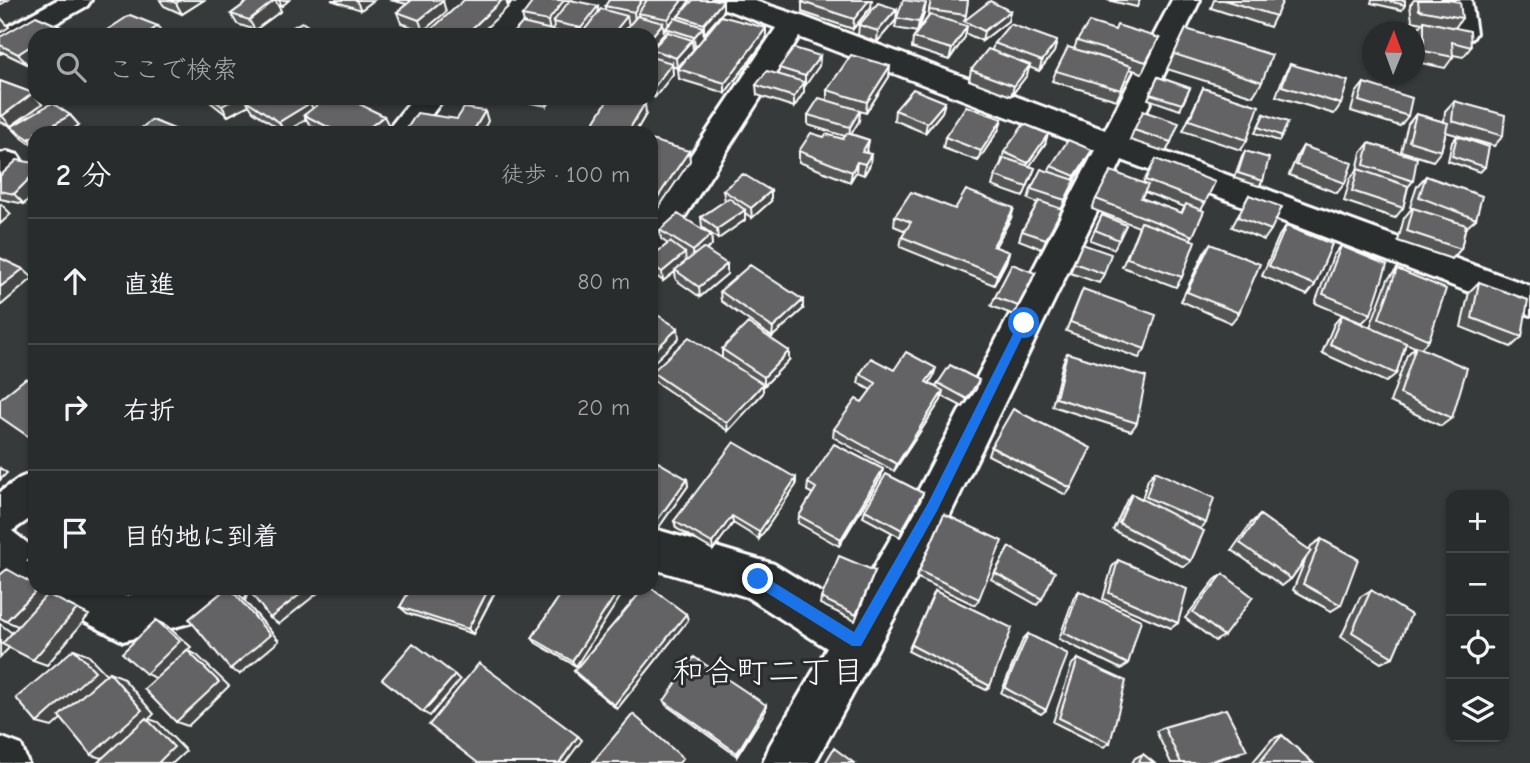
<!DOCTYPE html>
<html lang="ja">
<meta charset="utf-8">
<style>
:root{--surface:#292c2c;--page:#353838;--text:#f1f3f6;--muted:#a5a7a9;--line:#454848}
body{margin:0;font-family:"Comic Neue","Klee One",sans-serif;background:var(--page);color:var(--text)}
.controls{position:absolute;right:21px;bottom:21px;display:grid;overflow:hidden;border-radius:14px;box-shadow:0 2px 5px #0004}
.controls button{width:63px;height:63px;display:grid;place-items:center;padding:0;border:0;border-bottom:2px solid var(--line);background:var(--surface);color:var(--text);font:35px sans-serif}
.compass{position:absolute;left:1362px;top:21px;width:63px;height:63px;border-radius:50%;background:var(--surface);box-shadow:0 2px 5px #0004;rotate:1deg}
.stop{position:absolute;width:21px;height:21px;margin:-16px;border:5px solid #1a73e8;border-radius:50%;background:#fff}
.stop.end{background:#1a73e8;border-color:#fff;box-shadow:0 2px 7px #0008}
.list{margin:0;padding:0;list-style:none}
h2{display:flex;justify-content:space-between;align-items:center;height:91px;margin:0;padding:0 28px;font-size:30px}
h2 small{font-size:23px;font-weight:400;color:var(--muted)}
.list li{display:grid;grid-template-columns:46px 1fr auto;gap:21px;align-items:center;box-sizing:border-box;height:126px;padding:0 28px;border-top:2px solid var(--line)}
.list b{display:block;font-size:26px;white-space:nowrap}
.list em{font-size:23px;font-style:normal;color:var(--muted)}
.icon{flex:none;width:38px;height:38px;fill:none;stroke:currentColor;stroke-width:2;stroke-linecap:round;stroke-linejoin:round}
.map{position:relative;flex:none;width:1530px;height:763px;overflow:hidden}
.search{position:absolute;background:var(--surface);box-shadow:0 2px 5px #0004;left:28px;top:28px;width:630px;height:77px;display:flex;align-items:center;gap:18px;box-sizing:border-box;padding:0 24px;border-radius:21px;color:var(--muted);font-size:26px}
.panel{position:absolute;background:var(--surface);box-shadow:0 2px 5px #0004;left:28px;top:126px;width:630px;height:469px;border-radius:21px}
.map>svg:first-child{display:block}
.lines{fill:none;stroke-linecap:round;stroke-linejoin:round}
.minor-casing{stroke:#fff;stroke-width:6}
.minor{fill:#2a2d2e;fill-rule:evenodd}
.wall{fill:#555657;stroke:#fff;stroke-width:2;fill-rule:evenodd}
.shaded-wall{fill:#454647;stroke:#fff;stroke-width:2}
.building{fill:#636465;stroke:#fff;stroke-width:2}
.route{fill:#1a73e8}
.labels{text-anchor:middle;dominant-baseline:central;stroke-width:6;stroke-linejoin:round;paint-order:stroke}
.near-neighbourhood-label{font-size:32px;fill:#fff;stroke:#2a2d2e}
</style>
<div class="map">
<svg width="1530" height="763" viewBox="0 0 1530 763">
<rect width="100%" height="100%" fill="#373a3b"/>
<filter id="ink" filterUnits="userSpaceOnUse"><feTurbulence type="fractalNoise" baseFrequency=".0143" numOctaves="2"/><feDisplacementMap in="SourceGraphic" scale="14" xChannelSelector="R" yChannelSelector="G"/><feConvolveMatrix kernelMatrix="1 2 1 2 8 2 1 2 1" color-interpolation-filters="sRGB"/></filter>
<g filter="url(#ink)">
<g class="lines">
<!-- minor casing -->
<g class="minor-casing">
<path id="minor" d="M57 0H91L87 6 10 49 0 52V31Z
M516 0H546L509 35H478Z
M713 0H752L804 17 1105 130 1172 0H1200L1132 140 1530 286V315L1122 160 947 521 815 763H763L770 745 827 648 747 597 651 568V528L774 564 849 610 917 493 1095 150 799 37 663 251 651 255V215L776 28 717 6Z
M1443 0H1471L1476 33 1472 39 1462 42 1452 39 1448 33Z
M413 98H444L418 133H385Z
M7 152 18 155 23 163 11 176 0 179V154Z
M35 472V515L12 531 35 549V588H110L125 596 159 588H248L242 603 226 613 123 641 48 603 43 591 35 594 0 575V492L20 478Z
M0 737 21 745 28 763H0Z"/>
</g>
<!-- minor -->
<use href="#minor" class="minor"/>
</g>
<!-- wall -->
<path class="wall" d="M160 0H204L182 14 164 6Z
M250 0H289L282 6 278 5 281 11 255 30 237 24 231 14Z
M331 0H374L361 10Z
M390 0H439L446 12 423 31 401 23 397 12 407 4Z
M464 0H518L515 3 507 1 508 7Z
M931 0H968L965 20 1010 11 1008 21 982 41 965 33V37L949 60 912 48 913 38 917 32 895 28 897 18 924 14 918 31 928 17Z
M1107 0H1140L1137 7Z
M1214 0H1283L1270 27 1211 8Z
M1372 0H1405V5L1402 10 1371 3Z
M1414 0H1448L1462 18 1455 28 1471 47 1463 57 1453 55V57L1445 68 1416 62V31L1422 23 1412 21 1410 5Z
M802 2 871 7 853 29 802 12Z
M605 6 680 14 723 12 703 34 704 37 766 39 725 93 679 79 678 69 692 52 677 68 672 66 673 74 655 97 651 96V57L653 58 652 49 667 34 666 29 663 28 664 34 651 49V35H512L524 23 522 16 599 12 605 10Z
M897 9 896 20 877 42 858 35 859 25Z
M1186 29 1262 82 1253 96 1167 69Z
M1115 30 1159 38 1142 73 1130 69 1117 100 1052 81 1056 71 1074 49 1077 41Z
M67 35 27 64 0 51V37Z
M1057 41 1054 52 1039 71 1029 67 1027 75 1011 96 969 80 971 70 992 50 994 43Z
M820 56 819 66 804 86V92L794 107 757 95 756 85 779 74V68Z
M1290 64 1341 104 1334 114 1276 96 1284 75Z
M889 77 866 113 860 111 859 121 851 134 869 140 867 150 866 153 870 165 864 175 856 172 850 182 799 162V151L824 137 843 139 845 136 808 125V115L827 100V90Z
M1158 77 1190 88 1180 110 1148 99Z
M0 81 33 93 35 96V98H37L42 104 11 126 0 122Z
M1364 83 1408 116 1400 126 1351 111 1356 93Z
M1203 88 1247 140 1241 150 1183 131Z
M205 98H302L310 103 312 108 389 126 380 133H326L310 125 306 119 285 133 253 111 249 105 228 116Z
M504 98H553L547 106Z
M1454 101 1503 136 1494 146 1446 132 1441 151 1433 161 1401 151 1408 124 1416 114 1444 122 1445 111Z
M945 102 942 112 925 133 894 120 895 110Z
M646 114 635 133H592L591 127Z
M1264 114 1282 136 1279 141 1255 133Z
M70 115 79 125 66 133H35V147L21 137 11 127Z
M1002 119 999 129 978 161 943 148 945 137Z
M1134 130 1171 142 1166 152 1130 140Z
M1457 136 1485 167 1480 172 1448 161 1452 142Z
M1369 143 1413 181 1408 187 1403 208 1395 218 1344 201 1350 179 1357 170 1361 153Z
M1045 144 1029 166 1035 168 1023 197 992 186 995 176 1001 163 1004 152Z
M1303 146 1345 183 1337 193 1289 175 1297 156Z
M1245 151 1263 181 1259 186 1234 178 1242 156Z
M1156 159 1205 203 1201 210 1191 239 1182 277 1176 287 1122 267 1139 227 1092 209 1096 199 1143 183ZM1145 192 1158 197 1185 207 1181 213 1141 198Z
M1087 160 1074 180 1058 219 1042 249 1019 240 1022 231 1038 203 1028 199 1031 189 1049 171 1051 166Z
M0 176 24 204 0 199Z
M1426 176 1476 219 1466 228H1465L1461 249 1452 259 1398 241 1404 218 1412 208 1410 207 1417 186Z
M723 190 771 201 752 218 745 213V220L718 239 702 227 701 217 725 201Z
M1249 195 1271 230 1264 240 1232 227Z
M955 209 1011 218 995 247 1009 252 1006 262 994 285 900 247 902 237 906 231 894 226 895 216Z
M1102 215 1126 225 1114 249 1090 240Z
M1286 226 1315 285 1307 295 1262 276 1279 236Z
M660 230 711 235 712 245 706 250 727 274 700 297 676 280 675 272 663 281 651 272V257L668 244 661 239Z
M1082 244 1104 274 1099 283 1070 273Z
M1210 244 1239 313 1231 323 1181 301 1204 253Z
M1341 246 1371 314 1362 323 1315 303 1333 256Z
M1397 269 1429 340 1421 348 1452 418 1441 426 1390 402 1407 355 1415 347 1406 343 1396 374 1386 382 1322 353 1334 324 1342 315 1370 327 1388 279Z
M1035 273 1014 315 991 306 995 297Z
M1479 282 1522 337 1511 347 1461 327 1469 292Z
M1083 289 1145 349 1139 358 1066 331Z
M720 291 803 309 772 337 721 301Z
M722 349 789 360 764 386 763 385V393L728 431 654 381 652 372 722 358Z
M1067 353 1137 423 1131 431 1052 406 1063 362Z
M894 370 933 377 929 383 936 387 938 383 976 389 963 407 942 396 941 400 894 471 833 437 834 429 862 402 871 390 858 383 860 374Z
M991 447 1071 488 1066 495 988 455Z
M651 458 687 479 688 486 657 530 651 526Z
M883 469 881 477 839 546 798 523 799 516 813 494 807 491 808 483Z
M1155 471 1206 523 1200 529 1191 561 1184 567 1113 530 1126 502 1132 494 1142 499 1148 479Z
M796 485 759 539 733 523 713 550 676 528 674 521Z
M923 493 920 501 900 537 863 517 865 510Z
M944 514 979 599 975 605 916 577Z
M1260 515 1309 550 1311 546 1321 539 1341 605 1331 611 1293 590 1306 558 1291 579 1282 586 1232 550 1251 523Z
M1009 547 1042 599 1037 605 991 579Z
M1118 560 1178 623 1171 628 1103 599 1112 567Z
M875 571 855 621 820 604 821 598Z
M1223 574 1224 636 1215 641 1185 618 1215 580Z
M411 588H497L473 634 407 613 400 607Z
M565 588 576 666 536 643 532 638Z
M1371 590 1393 657 1381 663 1341 637 1360 597Z
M935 591 990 686 986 690 908 651Z
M1079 591 1128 664 1121 669 1059 639 1074 597Z
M686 614 688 620 617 709 578 676 574 671Z
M1028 634 1046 710 1041 714 1001 693 1023 639Z
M1078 659 1110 743 1103 747 1053 722 1072 664Z
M664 701 766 705V710L737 756 666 705Z
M1164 727 1238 754 1207 763H1171L1156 731Z
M1282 735 1313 763H1252L1272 739Z
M1143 754 1154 763H1132L1135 758Z"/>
<!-- shaded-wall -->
<path class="shaded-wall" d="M0 0H8L0 5Z
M181 0H204L182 14 176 3Z
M275 0 281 11 255 30 249 20Z
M279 0H289L282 6Z
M356 0H374L361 10Z
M502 0H506L508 7 479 35H465Z
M564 0H572L553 22 554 27 550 32 548 21Z
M642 0H651L638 13 639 17 635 22 634 12Z
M682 0H690L669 30 668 19Z
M869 0H872L871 7 853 29 854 19Z
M443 1 446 12 423 31 419 20Z
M723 1V12L704 34V24Z
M926 3 924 14 917 33 919 22Z
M598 6 599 16 583 32 584 35H582L581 28Z
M897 9 896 20 877 42 878 31Z
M1010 11 1008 21 982 41 984 31Z
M627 16 629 26 622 35H612Z
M0 17 9 27 0 33Z
M663 23 664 34 651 49V37Z
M158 26 163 35H145Z
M967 26 965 37 949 60 952 49Z
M61 27 67 35H48Z
M703 27 704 38 695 48 694 37Z
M766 28V39L725 93V83Z
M692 40 693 50 677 68 676 58Z
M1057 41 1054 52 1039 71 1042 61Z
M35 43V59L27 64 18 54Z
M820 56 819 66 805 86V76Z
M672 63 673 74 655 97 654 87Z
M1030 65 1027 75 1011 96 1014 86Z
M890 66 889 77 866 113 867 102Z
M804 82V92L794 107V97Z
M33 93 35 96V98H37L42 104 11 126 2 116Z
M236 98H261L246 100 249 105 228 116 222 106Z
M545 98H553L547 106Z
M945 102 942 112 925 133 927 123Z
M310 103 315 113 304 115 306 119 285 133 279 122Z
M645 103 646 114 635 133H627Z
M860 110 859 121 849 138 850 127Z
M485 111 488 121 482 133H472Z
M70 115 79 125 66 133H39Z
M384 116 389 126 380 133H362Z
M1002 119 999 129 978 161 981 151Z
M1048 134 1045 144 1025 173 1028 163Z
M35 135V146L29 139Z
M869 140 867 150 860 162 862 152Z
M1092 150 1087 160 1074 180 1061 210 1074 181 1071 186 1075 176Z
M689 151 690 161 651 219V207Z
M871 154 870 165 864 175 865 164Z
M857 162 856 172 850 182 852 172Z
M35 173V193L24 204 14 194Z
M771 191V201L752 218 751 208Z
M1 204 11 214 0 224V205Z
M1014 208 1011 218 990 256 993 246Z
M1062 209 1058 219 1042 249 1046 239Z
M745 210V220L718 239 717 229Z
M711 235 712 245 694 261 693 251Z
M1009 252 1006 262 994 285 997 275Z
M685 253 686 263 663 281 662 272Z
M727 264V274L700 297 699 287Z
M23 269 33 278 0 306V287Z
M1035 273 1031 283 1014 315 1018 306Z
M803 300V309L772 337 773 328Z
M678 328 679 338 651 365V354Z
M789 351V360L764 386V377Z
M936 368 933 377 924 391 926 382Z
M979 380 976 389 963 407 967 399Z
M763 384V393L728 431 727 423Z
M943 391 941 400 894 471 897 464Z
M0 468 7 473 0 480Z
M883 469 881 477 839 546 841 539Z
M796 478V485L759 539V532Z
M687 479 688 486 657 530 655 523Z
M923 493 920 501 900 537 902 530Z
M732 516 733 523 713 550 712 543Z
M39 588H42L52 594 50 596 89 615 47 665 33 660 20 627 6 621Z
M230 588 238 593 279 641 240 674 230 669Z
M308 588H324L279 624 270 618Z
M489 588H497L473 634 468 629Z
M620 588H626L576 666 572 661Z
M686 614 688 620 617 709 614 705Z
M156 620 167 626 191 647 187 650 197 655 229 686 188 726 176 722 158 679 146 674Z
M0 624 19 638 0 657Z
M74 649 87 654 108 676 52 727 37 723Z
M109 672 122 677 154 714 149 719 158 722 186 751 173 763H158L105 759 91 755Z
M455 675 460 680 430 716 423 712Z
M766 705V710L737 756V753Z
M578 736 582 740 565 763H559Z"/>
<!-- building -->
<path class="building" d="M168 0H181L176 3Z
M250 0H275L249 20 231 14Z
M412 0H439L443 1 419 20 397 12Z
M464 0H502L465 35H425Z
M534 0H564L548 21 522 16Z
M570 0 598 6 581 28 553 22Z
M609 0H642L634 12 605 6Z
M647 0H682L668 19 638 13Z
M693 0H718L723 1 704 24 678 16Z
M804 0H869L854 19 802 2Z
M903 0 926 3 919 22 897 18Z
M931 0H968L966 15 929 10Z
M1224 0H1283L1276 16Z
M1384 0H1405V5Z
M1418 0H1448L1460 2 1462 18 1419 10Z
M990 1 1010 11 984 31 964 21Z
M878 3 897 9 878 31 859 25Z
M601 9 627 16 612 35H596L583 32Z
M130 15 158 26 145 35H112L104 32Z
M930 15 967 26 952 49 913 38Z
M36 16 61 27 48 35H35V43L18 54 0 45V37Z
M637 16 663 23 651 37V35H621Z
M721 16 766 28 725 83 678 69Z
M675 18 703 27 694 37 666 28Z
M1424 21 1470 31 1471 47 1452 42 1453 57 1424 51Z
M302 22 321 35H279Z
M1089 22 1115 30 1117 25 1159 38 1146 62 1077 41Z
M522 23 573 35H512Z
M1010 24 1057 41 1042 61 994 43Z
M1186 29 1272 55 1262 82 1174 54Z
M668 32 692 40 676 58 652 49Z
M1068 47 1131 66 1121 90 1056 71Z
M794 48 820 56 805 76 779 68Z
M988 49 1030 65 1014 86 971 70Z
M851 55 890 66 867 102 827 90Z
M651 57 672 63 654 87 651 86Z
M1290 64 1348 81 1341 104 1282 86Z
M767 71 804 82 794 97 756 85Z
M1158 77 1190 88 1182 104 1150 94Z
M0 81 33 93 2 116 0 115Z
M1364 83 1412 98 1408 116 1359 101Z
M1203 88 1259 106 1247 140 1189 120Z
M913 89 945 102 927 123 895 110Z
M211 98H236L222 106Z
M250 98H302L310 103 279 122 246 100Z
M326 98H347L384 116 362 133H340L304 115Z
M609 98H620L645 103 627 133H618L591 127Z
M819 98 860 110 850 127 808 115Z
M1454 101 1505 115 1503 136 1452 121Z
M52 103 70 115 39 133H35V135L29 139 11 127Z
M966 106 1002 119 981 151 945 137Z
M464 108 485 111 472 133H404L417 113 457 119Z
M1143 111 1179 123 1171 142 1134 130Z
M1264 114 1288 122 1282 136 1258 127Z
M1416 114 1448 123 1441 151 1409 141Z
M152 120 184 133H135Z
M1024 124 1048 134 1028 163 1004 152Z
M231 126 241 133H219Z
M545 127 564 133H540Z
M811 133 824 137 826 134 843 139 847 133 869 140 862 152 871 154 865 164 857 162 852 172 799 151Z
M1457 136 1489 147 1485 167 1452 156Z
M651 140 689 151 651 207Z
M1068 140 1092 150 1075 176 1051 166Z
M1369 143 1417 158 1413 181 1364 165Z
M1303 146 1352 163 1345 183 1296 165Z
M1245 151 1269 158 1263 181 1238 173Z
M1004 158 1035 168 1027 187 995 176Z
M1156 159 1215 182 1205 203 1145 180Z
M17 160 35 163V173L14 194 0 191V176Z
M1041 169 1075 180 1065 200 1031 189Z
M1358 169 1408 186 1403 208 1352 191Z
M1111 171 1148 185 1141 198 1182 213 1186 204 1204 211 1193 236 1096 199Z
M743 174 771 191 751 208 723 190Z
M1426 176 1482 196 1476 219 1419 197Z
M966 190 1014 208 993 246 1009 252 997 275 902 237 911 222 895 216 911 192 955 209Z
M1249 195 1282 207 1271 230 1238 217Z
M729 198 745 210 717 229 701 217Z
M1039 201 1062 209 1046 239 1022 231Z
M1413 208 1466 225 1461 249 1407 231Z
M678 214 711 235 693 251 660 230Z
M1102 215 1126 225 1119 240 1095 230Z
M1141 222 1195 241 1182 277 1127 258Z
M1286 226 1332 244 1315 285 1269 266Z
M670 242 685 253 662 272 651 264V257Z
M1082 244 1111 254 1104 274 1074 263Z
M1210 244 1260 264 1239 313 1187 292Z
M1341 246 1387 265 1371 314 1323 294Z
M703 248 727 264 699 287 675 270Z
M0 258 23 269 0 287Z
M1012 264 1035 273 1018 306 995 297Z
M750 265 803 300 773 328 720 291Z
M1397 269 1446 289 1429 340 1379 318Z
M1479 282 1528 300 1522 337 1472 318Z
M1083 289 1156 315 1145 349 1070 322Z
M651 311 678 328 651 354Z
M1342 315 1406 343 1396 374 1330 344Z
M748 323 789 351 764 377 722 349Z
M689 337 763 384 727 423 652 372Z
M1416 346 1467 368 1452 418 1400 394Z
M906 352 936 368 926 382 943 391 897 464 834 429 856 399 862 402 876 383 860 374 871 358 894 370Z
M1067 353 1146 377 1137 423 1056 398Z
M950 365 979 380 967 399 938 383Z
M26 378 35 384V441L0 417V399Z
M1013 409 1091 448 1071 488 991 447Z
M734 442 796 478 759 532 732 516 712 543 674 521Z
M834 444 883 469 841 539 799 516 816 488 808 483Z
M651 458 687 479 655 523 651 520Z
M1155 471 1214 498 1206 523 1146 497Z
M886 474 923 493 902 530 865 510Z
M1132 494 1204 531 1191 561 1119 523Z
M944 514 1002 541 979 599 919 571Z
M1260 515 1311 551 1291 579 1240 543Z
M1321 539 1358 559 1341 605 1303 584Z
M1009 547 1055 572 1042 599 995 573Z
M35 553V564L28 561Z
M839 556 875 571 856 615 821 598Z
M1118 560 1187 589 1178 623 1109 593Z
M7 569 35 585V588H39L6 621 0 618V575Z
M1223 574 1253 597 1224 636 1193 612Z
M227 588H230L270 635 230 669 189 619Z
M247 588H308L270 618Z
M411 588H489L468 629 400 607Z
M565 588H620L572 661 532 638Z
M644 588H651L686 614 614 705 574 671Z
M1371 590 1411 615 1393 657 1352 632Z
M935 591 1012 628 990 686 911 645Z
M1079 591 1141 620 1128 664 1064 633Z
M47 594 77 609 33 660 2 644Z
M156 620 180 641 146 674 122 653Z
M1028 634 1068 654 1046 710 1005 688Z
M413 643 455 675 423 712 382 679Z
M74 649 95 671 37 723 16 698Z
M187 650 219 682 176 722 144 689Z
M694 657 766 705 737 753 664 701Z
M1078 659 1126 681 1110 743 1059 718Z
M479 663 578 736 559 763H478L429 725Z
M109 672 142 710 91 755 59 716Z
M1226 709 1247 750 1205 763H1181L1164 727Z
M633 714 683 758 679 763H592Z
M146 718 174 747 158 763H97Z
M1282 735 1313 763H1259Z
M834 748 854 763H825Z
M1143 754 1154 763H1138Z"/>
</g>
<!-- route -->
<path class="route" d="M1024 318 1029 323 937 511 861 646H852L753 584V575H762L854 632 928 503 1020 320Z"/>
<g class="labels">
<!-- near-neighbourhood labels -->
<g class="near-neighbourhood-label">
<text x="768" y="671">和合町二丁目</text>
</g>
</g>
</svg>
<div class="controls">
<button>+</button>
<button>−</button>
<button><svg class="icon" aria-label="locate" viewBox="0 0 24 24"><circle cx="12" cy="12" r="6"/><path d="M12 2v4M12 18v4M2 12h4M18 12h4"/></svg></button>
<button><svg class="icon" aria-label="layers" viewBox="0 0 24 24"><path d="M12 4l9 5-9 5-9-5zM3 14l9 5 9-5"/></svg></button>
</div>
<svg class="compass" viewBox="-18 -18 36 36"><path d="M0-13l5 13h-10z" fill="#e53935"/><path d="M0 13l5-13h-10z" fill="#a5a7a9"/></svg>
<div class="stop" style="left:1024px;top:323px"></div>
<div class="stop end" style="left:758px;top:579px"></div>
<div class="search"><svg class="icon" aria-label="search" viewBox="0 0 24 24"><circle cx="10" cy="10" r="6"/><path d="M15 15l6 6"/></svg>ここで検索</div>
<section class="panel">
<h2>2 分<small>徒歩 · 100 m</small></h2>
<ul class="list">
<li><svg class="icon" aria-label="ahead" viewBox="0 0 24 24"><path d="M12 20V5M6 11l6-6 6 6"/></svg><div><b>直進</b></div><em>80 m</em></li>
<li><svg class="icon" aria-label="right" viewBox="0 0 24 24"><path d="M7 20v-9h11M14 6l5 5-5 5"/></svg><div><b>右折</b></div><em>20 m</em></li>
<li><svg class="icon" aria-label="arrive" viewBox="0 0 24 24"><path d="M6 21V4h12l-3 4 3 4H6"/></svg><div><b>目的地に到着</b></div></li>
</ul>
</section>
</div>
